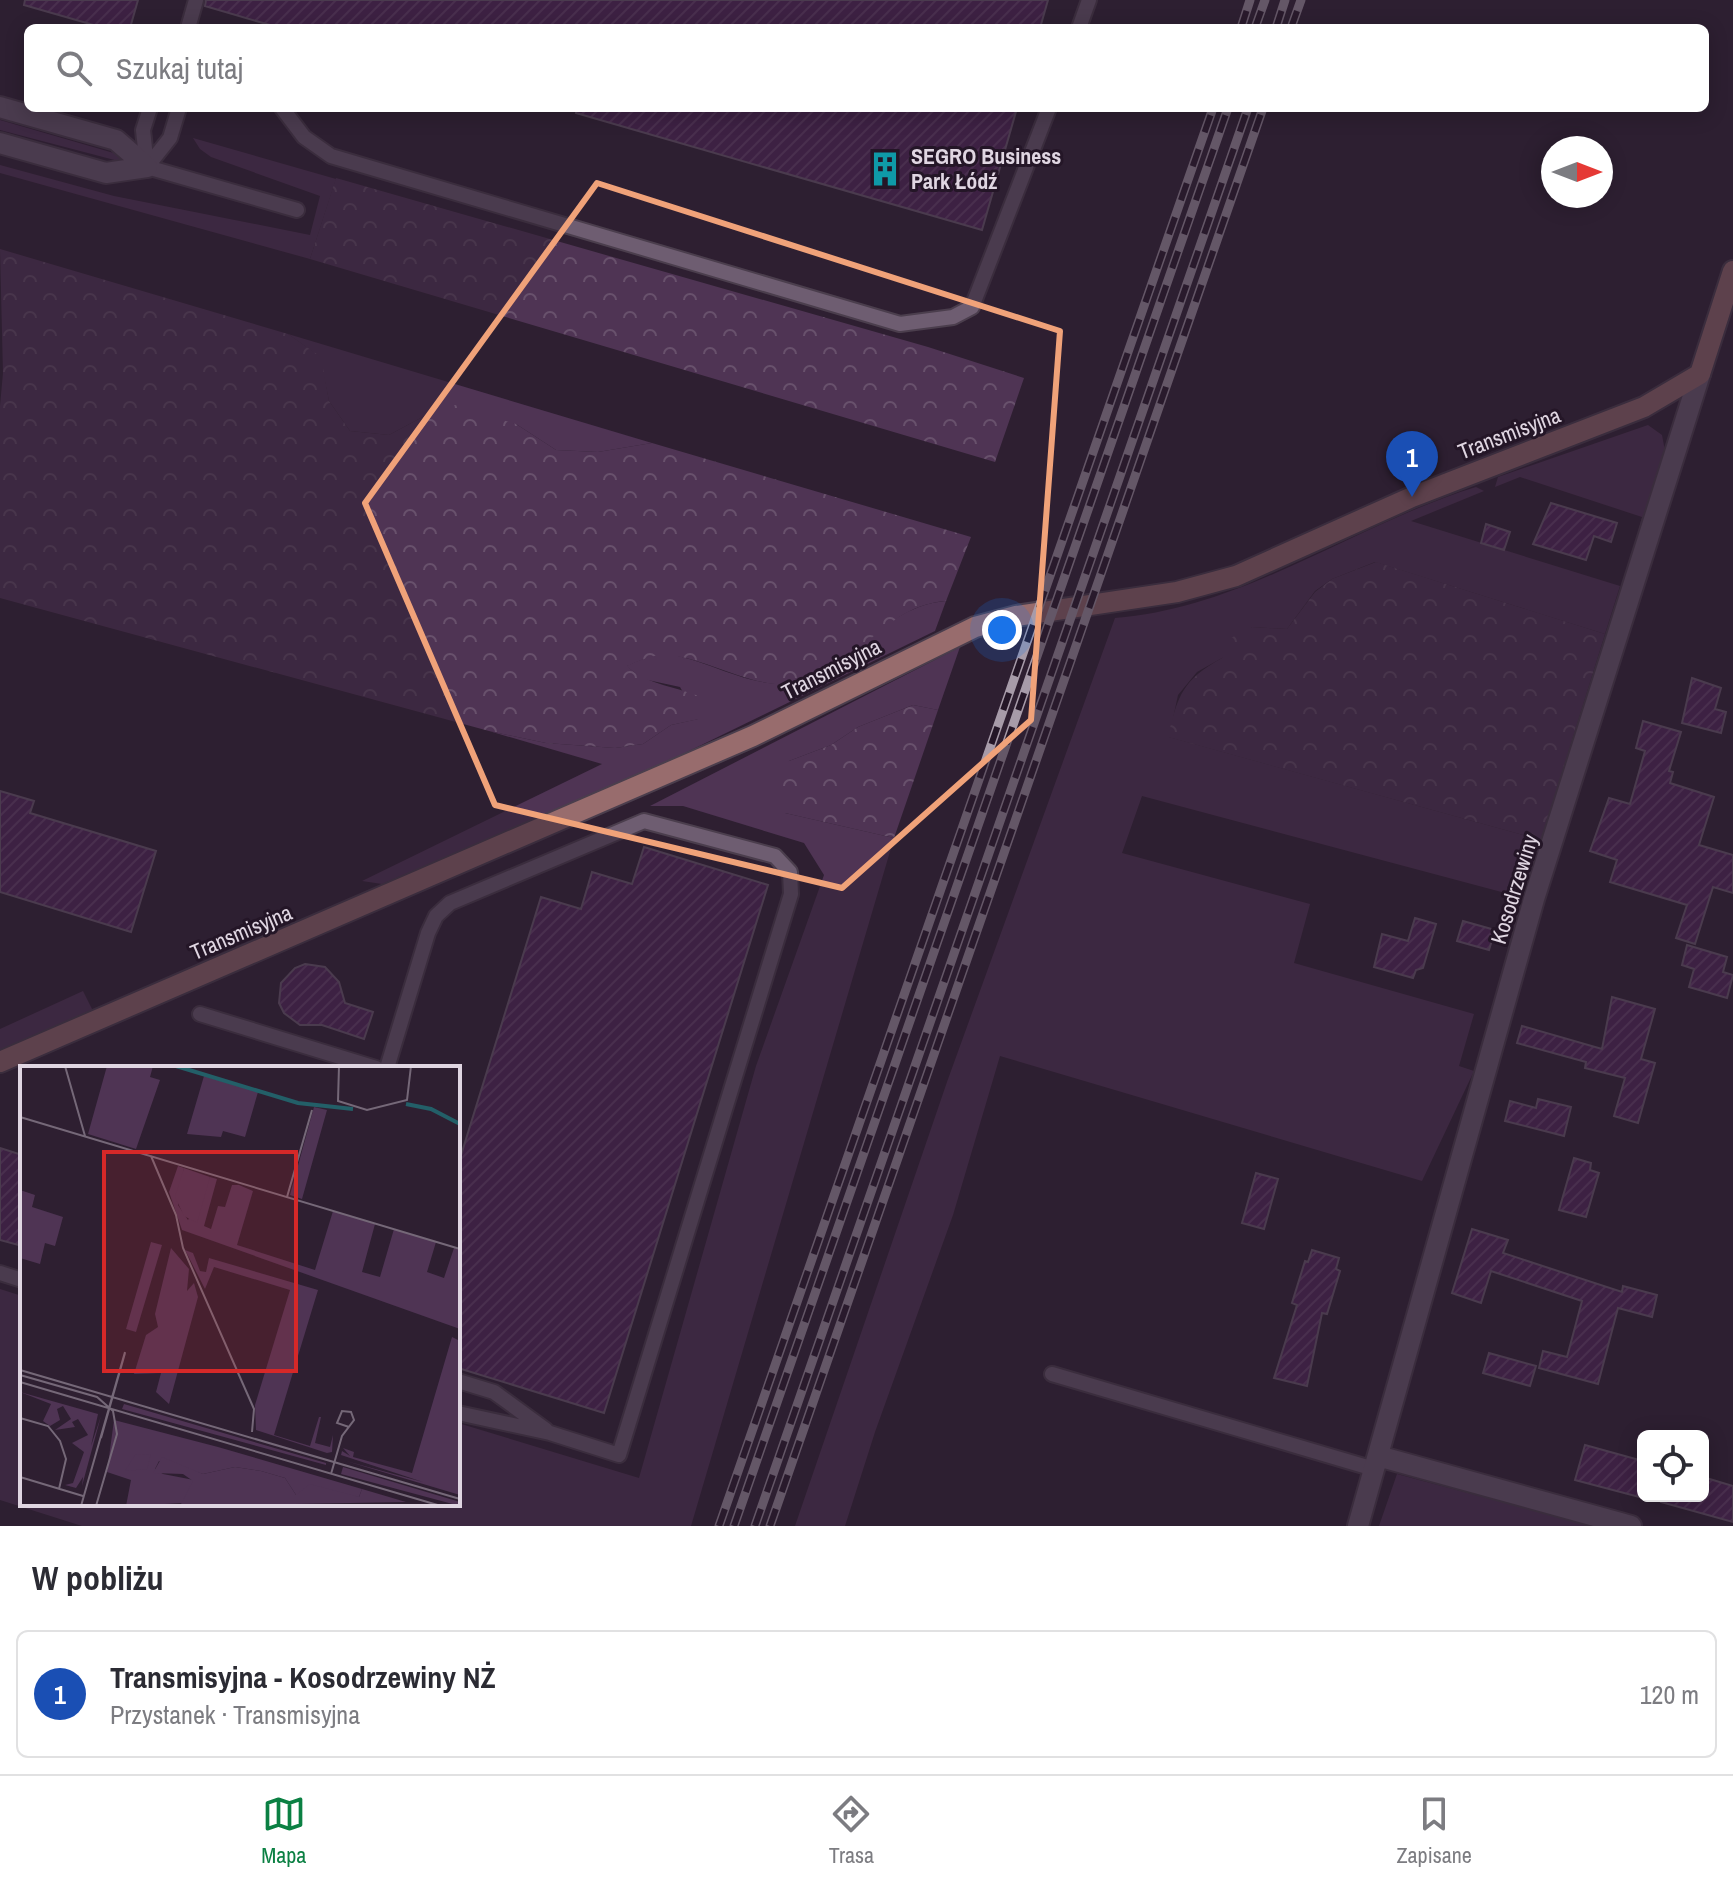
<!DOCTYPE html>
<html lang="pl">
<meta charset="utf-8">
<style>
:root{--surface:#fff;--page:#f2f2f3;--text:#2b2b33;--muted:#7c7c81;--line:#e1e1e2;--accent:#0b8043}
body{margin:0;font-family:"Archivo Narrow",sans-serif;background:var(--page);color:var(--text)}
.controls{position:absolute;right:24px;bottom:24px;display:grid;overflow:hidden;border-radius:12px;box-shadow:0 4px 20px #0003}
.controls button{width:72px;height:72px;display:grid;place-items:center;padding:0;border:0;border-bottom:2px solid var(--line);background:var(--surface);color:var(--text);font:40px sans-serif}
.compass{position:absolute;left:1541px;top:136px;width:72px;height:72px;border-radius:50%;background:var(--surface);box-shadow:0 4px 20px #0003;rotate:90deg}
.you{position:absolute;left:1002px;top:630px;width:28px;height:28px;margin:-20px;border:6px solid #fff;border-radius:50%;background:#1a73e8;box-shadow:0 0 0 12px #1a73e833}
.badge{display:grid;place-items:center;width:52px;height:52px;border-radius:50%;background:var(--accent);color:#fff;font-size:26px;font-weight:700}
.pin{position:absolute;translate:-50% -66px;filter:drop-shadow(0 2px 4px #0008)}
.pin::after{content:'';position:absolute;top:42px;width:28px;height:24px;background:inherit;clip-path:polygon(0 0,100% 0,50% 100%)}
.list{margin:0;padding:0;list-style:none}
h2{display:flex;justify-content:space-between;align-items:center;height:104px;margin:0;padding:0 32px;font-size:34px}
h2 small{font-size:26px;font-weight:400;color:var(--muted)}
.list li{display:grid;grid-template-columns:52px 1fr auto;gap:24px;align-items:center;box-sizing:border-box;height:128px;margin:0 16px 16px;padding:0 16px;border:2px solid var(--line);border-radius:12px}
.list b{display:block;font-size:30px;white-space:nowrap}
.list p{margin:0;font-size:26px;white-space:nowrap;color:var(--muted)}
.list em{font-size:26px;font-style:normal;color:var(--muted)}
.icon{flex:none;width:44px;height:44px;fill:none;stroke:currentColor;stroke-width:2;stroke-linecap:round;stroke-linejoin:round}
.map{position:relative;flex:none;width:1733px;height:1526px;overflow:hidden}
.search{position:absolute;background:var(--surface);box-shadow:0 4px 20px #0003;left:24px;right:24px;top:24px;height:88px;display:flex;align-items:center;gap:20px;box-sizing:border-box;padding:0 28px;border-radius:12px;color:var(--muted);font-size:30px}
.sheet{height:248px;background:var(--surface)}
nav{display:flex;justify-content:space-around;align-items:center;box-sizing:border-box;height:112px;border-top:2px solid var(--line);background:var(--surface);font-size:22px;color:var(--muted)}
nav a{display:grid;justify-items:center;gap:4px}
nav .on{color:var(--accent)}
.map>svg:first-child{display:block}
.green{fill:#4f3454}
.forest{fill:url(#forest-crowns)}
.building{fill:url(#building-hatch);stroke:#6e5d71;stroke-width:2}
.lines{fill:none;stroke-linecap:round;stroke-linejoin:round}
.lane-casing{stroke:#4b3e4d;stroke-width:18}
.street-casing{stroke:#4b3e4d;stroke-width:24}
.secondary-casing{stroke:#4b3e4d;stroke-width:24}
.lane{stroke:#6e5d71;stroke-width:14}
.street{stroke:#6e5d71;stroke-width:20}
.secondary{stroke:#986c6d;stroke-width:20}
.rail-casing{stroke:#a79ba9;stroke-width:9}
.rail{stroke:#241627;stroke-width:6;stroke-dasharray:18;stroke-linecap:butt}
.marked{fill:none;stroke:#f0a279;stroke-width:6;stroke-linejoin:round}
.labels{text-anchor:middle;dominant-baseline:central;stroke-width:6;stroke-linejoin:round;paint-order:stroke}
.poi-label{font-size:22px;font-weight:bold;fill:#e0d6e2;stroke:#241627;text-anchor:start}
.street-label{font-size:22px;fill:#e0d6e2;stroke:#241627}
.inset-river{fill:none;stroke:#235f68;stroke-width:4}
.inset-road{fill:none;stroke:#756878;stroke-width:2}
.view{fill:#d62828;fill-opacity:0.15;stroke:#d62828;stroke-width:4}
.inset-edge{fill:none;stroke:#e0d6e2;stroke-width:4}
</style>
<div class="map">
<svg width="1733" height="1526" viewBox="0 0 1733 1526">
<defs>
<pattern id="forest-crowns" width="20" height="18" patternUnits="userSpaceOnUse" patternTransform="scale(2)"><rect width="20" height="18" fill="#4f3454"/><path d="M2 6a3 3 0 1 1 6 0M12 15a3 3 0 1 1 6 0" fill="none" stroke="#68516c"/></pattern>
<pattern id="building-hatch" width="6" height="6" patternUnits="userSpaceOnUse" patternTransform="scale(2)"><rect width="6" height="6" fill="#51245a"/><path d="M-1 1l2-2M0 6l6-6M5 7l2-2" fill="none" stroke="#6a4371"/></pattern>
</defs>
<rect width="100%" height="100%" fill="#2e1f31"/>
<!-- green -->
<path class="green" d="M0 120 124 156 126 163 0 130Z
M193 138 336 179 310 259 0 173V165L114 196 310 235 320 196 211 157 200 149Z
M288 334 652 443 598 452 556 450 516 424 430 413 389 435 350 431 329 401 320 357Z
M1648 425 1662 435 1665 451 1642 533 1638 532 1642 517 1520 477 1495 487 1498 477Z
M1476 487 1484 491 1411 521 1620 586 1605 634 1375 562 1332 579 1315 591 1287 629 1252 627 1222 658 1197 672 1178 695 1169 737 1541 840 1524 898 1142 796 1122 853 1310 904 1294 963 1474 1014 1459 1066 1474 1071 1422 1181 1000 1056 953 1215 875 1432 845 1526H795L947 1082 1115 618C1245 608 1355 524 1476 487Z
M946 601 935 631 640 775 382 884 362 881 602 764 489 731 546 743 615 748 643 744 671 725 698 719 680 687 643 679 626 666C636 662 650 655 661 654 696 653 754 692 792 682 851 668 884 606 946 601Z
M960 647 938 710 913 705 858 727 831 745 789 761 785 813 894 838 691 1526H82L0 1500V1289L22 1296V1504H458V1423L639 1478 756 1066 824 875 804 843 683 806H650Z
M83 991 93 1011 0 1052V1029Z
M1397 1474 1592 1526H1379Z"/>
<!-- forest -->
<path class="forest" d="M336 178 928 347 1024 378 995 462 310 259Z
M0 249 288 334 321 357 329 401 350 431 389 435 430 413 455 405 516 424 556 450 598 452 652 443 971 537 946 601C888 605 862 660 811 679 761 699 710 655 662 655 651 655 637 662 627 666 646 685 680 687 706 699L699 719 671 725 643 744 615 748 546 743 489 731 0 598V406L3 373Z
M1376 562 1605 634 1541 840 1168 737C1178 694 1183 680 1222 658L1229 639 1252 627 1287 629 1315 592 1332 579Z
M913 705 938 710 894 838 785 813 771 784 789 761 831 745 858 727Z"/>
<!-- building -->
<path class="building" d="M25 0H138L130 28H104L24 5Z
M206 0H1048L1040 28H280L205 6Z
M577 108H1017L982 230 576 113Z
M1551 503 1617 523 1611 542 1594 536 1586 560 1533 544Z
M1486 524 1510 532 1504 550 1481 543Z
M1692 678 1721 688 1715 709 1726 712 1721 733 1682 723Z
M1643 721 1681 732 1669 771 1673 772 1670 783 1714 797 1699 845 1733 855V893L1713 887 1695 944 1676 938 1687 905 1610 882 1617 860 1590 851 1609 798 1630 804 1645 751 1636 748Z
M0 791 34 801 30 813 156 851 131 932 0 892Z
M644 847 768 885 604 1413 458 1368V1165L541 897 581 909 592 872 632 884Z
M1415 918 1436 924 1423 968 1416 970 1413 978 1374 967 1382 934 1408 941Z
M1463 921 1495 930 1489 950 1457 941Z
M1687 945 1727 957 1723 972 1733 975 1727 998 1689 987 1694 969 1682 965Z
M305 964 325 967 339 982 345 1003 373 1012 364 1039 322 1025H300L284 1013 279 1003 281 983 295 968Z
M1612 997 1655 1009 1641 1059 1655 1063 1638 1123 1614 1116 1625 1078 1585 1068 1586 1062 1517 1043 1522 1026 1602 1049Z
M1538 1099 1571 1107 1564 1136 1505 1121 1510 1101 1536 1108Z
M0 1148 22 1155V1246L0 1240Z
M1574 1158 1591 1163 1590 1170 1599 1173 1586 1217 1559 1210Z
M1256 1173 1278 1179 1264 1229 1242 1223Z
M1472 1229 1508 1240 1503 1253 1622 1292 1623 1286 1657 1295 1652 1317 1618 1308 1598 1384 1539 1368 1543 1351 1567 1357 1582 1301 1491 1271 1481 1303 1452 1293Z
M1312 1250 1339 1258 1336 1269 1340 1271 1327 1314 1322 1313 1307 1386 1274 1378 1297 1305 1292 1303 1305 1261 1308 1262Z
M1489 1353 1536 1366 1530 1386 1483 1373Z
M1585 1445 1643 1461V1498L1575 1480Z
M1703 1477 1733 1486V1522L1661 1502 1662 1496H1703Z"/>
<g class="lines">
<!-- lane casing -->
<g class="lane-casing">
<path id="lane" d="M188 28 196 0
M1079 28 1089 0
M282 108 304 137 331 156 900 324 953 317 972 307 1049 108
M147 167 297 210
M147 167 170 138 179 108
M147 167 143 130 150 108
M200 1014 376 1068
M387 1068 428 933 436 916 450 903 644 821 775 856 790 872 791 894 619 1455 550 1433 458 1413
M0 1273 22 1280
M1052 1374 1374 1469
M458 1381 494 1392 546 1430"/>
</g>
<!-- street casing -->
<g class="street-casing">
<path id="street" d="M0 107 116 140 147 167
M0 143 106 173 147 167
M1378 1456 1631 1526
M1358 1526 1534 899 1700 374"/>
</g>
<!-- secondary casing -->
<g class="secondary-casing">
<path id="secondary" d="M0 1062 753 736 975 627 1016 616 1177 592 1236 576 1412 497 1644 407 1700 374 1733 271"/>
</g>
<!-- lane -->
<use href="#lane" class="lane"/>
<!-- street -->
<use href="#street" class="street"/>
<!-- secondary -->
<use href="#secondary" class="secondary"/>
<!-- rail casing -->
<g class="rail-casing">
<path id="rail" d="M1241 28 1250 0
M1255 28 1265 0
M1276 28 1285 0
M1291 28 1301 0
M719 1526 1213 108
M734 1526 1228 108
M755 1526 1248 108
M770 1526 1263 108"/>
</g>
<!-- rail -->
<use href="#rail" class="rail"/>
</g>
<!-- marked area -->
<path d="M0 0H1733V1526H0ZM597 183 1060 331 1031 720 842 888 495 805 365 503Z" fill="#2e1f31" fill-opacity=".55" fill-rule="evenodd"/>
<path class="marked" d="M597 183 1060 331 1031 720 842 888 495 805 365 503Z"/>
<!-- icons -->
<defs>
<g id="building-bare" transform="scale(2.76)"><path d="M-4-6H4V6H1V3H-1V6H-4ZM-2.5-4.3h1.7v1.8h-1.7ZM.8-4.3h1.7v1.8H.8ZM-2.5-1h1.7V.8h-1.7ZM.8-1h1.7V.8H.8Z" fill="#0f9aa8" stroke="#241627" stroke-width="2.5" paint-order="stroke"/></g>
</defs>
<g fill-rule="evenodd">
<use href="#building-bare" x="885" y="169"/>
</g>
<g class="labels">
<!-- poi labels -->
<g class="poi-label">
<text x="911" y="156">SEGRO Business<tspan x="911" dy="25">Park Łódź</tspan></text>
</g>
<!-- street labels -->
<g class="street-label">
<text transform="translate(1509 433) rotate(-21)">Transmisyjna</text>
<text transform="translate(831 669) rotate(-27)">Transmisyjna</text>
<text transform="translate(1514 889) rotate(-73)">Kosodrzewiny</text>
<text transform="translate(241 932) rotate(-23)">Transmisyjna</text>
</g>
</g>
<!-- overview -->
<g transform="translate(20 1066)">
<rect width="440" height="440" fill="#2e1f31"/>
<path d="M87 0H133L130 11 140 14 116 83 68 68ZM184 10 238 26 225 71 203 65 201 71 167 68ZM294 41 307 44 282 133 270 129ZM158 100 164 102 158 139 168 154 190 111 197 113 184 160 191 163 198 140 205 141 212 119H219L233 125 217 179 295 204 313 145 355 158 342 206 360 211 374 163 416 176 407 206 424 212 434 182 440 184V263L162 164 149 126ZM0 124 15 129 12 141 43 151 35 180 25 177 20 198 0 192ZM165 184 173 187 180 205 186 206 189 192 298 224 254 369 290 380 299 351H301L295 377 310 381 313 369 312 386 307 387 236 364 235 339 270 224 194 201 185 223ZM432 271 440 275V429L326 395 403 416 321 389 322 385 330 390 323 382 334 386 333 391 392 407ZM0 326 78 348 71 380 81 350 62 420 63 411 56 422 45 419 53 417 64 386 52 377 68 369 58 353 52 356 55 361 35 364 51 353 43 340 37 343 40 354 30 360 23 355 31 338ZM104 338 306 397V399L102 343ZM94 354 198 381 342 423 339 431 276 429 265 412 241 405 215 401 183 408 139 395 135 403 143 408 174 414 165 437 106 440 111 414 87 406ZM323 401 440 436V440L321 408Z" fill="#4f3454"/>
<path d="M164 102 190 111 177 157 164 150 155 131ZM131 176 142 179 116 266 106 263ZM151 182 169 203 167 225 174 217 178 231 149 338 136 326 141 307 114 308 126 269 138 261 135 248ZM131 388 127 403 105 405 115 389ZM142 391 183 408 215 401 241 405 265 412 276 429 290 418 339 431 342 423 386 436 160 440 173 415 163 408 133 407Z" fill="#4f3454"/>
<path class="inset-river" d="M156 0 278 37 333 43M386 38 411 43 440 58"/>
<path class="inset-road" d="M45 0 65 70M319 0 318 35 347 44 387 34 391 0M0 51 440 183M131 90 156 149 163 182 234 343 232 366M267 131 292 44M0 304 440 433M0 309 77 331 93 345 97 368 76 440M0 316 421 440M0 352 28 360 40 375 46 393 39 423M81 372 105 287M311 408 322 370 334 354 331 346 322 345 317 357 329 361M0 411 63 430M61 440 105 286"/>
<path class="view" d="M84 86H276V305H84Z"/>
<rect width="440" height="440" class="inset-edge"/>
</g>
</svg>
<div class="controls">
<button><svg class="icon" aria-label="locate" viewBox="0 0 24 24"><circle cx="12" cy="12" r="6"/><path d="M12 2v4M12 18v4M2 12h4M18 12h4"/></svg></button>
</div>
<svg class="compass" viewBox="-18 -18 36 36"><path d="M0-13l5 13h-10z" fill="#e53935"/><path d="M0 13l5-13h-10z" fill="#7c7c81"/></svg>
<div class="you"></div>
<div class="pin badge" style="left:1412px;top:497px;background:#1a4fb4">1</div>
<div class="search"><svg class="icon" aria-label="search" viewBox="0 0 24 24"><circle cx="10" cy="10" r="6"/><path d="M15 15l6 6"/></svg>Szukaj tutaj</div>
</div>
<section class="sheet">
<h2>W pobliżu<small></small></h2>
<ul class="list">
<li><span class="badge" style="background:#1a4fb4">1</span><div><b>Transmisyjna - Kosodrzewiny NŻ</b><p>Przystanek · Transmisyjna</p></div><em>120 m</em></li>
</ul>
</section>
<nav>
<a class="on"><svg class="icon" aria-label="map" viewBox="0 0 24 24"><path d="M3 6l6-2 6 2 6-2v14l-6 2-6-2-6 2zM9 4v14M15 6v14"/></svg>Mapa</a>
<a><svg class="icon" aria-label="directions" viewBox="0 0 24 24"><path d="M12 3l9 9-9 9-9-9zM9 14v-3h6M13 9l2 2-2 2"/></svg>Trasa</a>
<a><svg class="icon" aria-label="saved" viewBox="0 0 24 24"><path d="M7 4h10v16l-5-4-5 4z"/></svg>Zapisane</a>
</nav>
